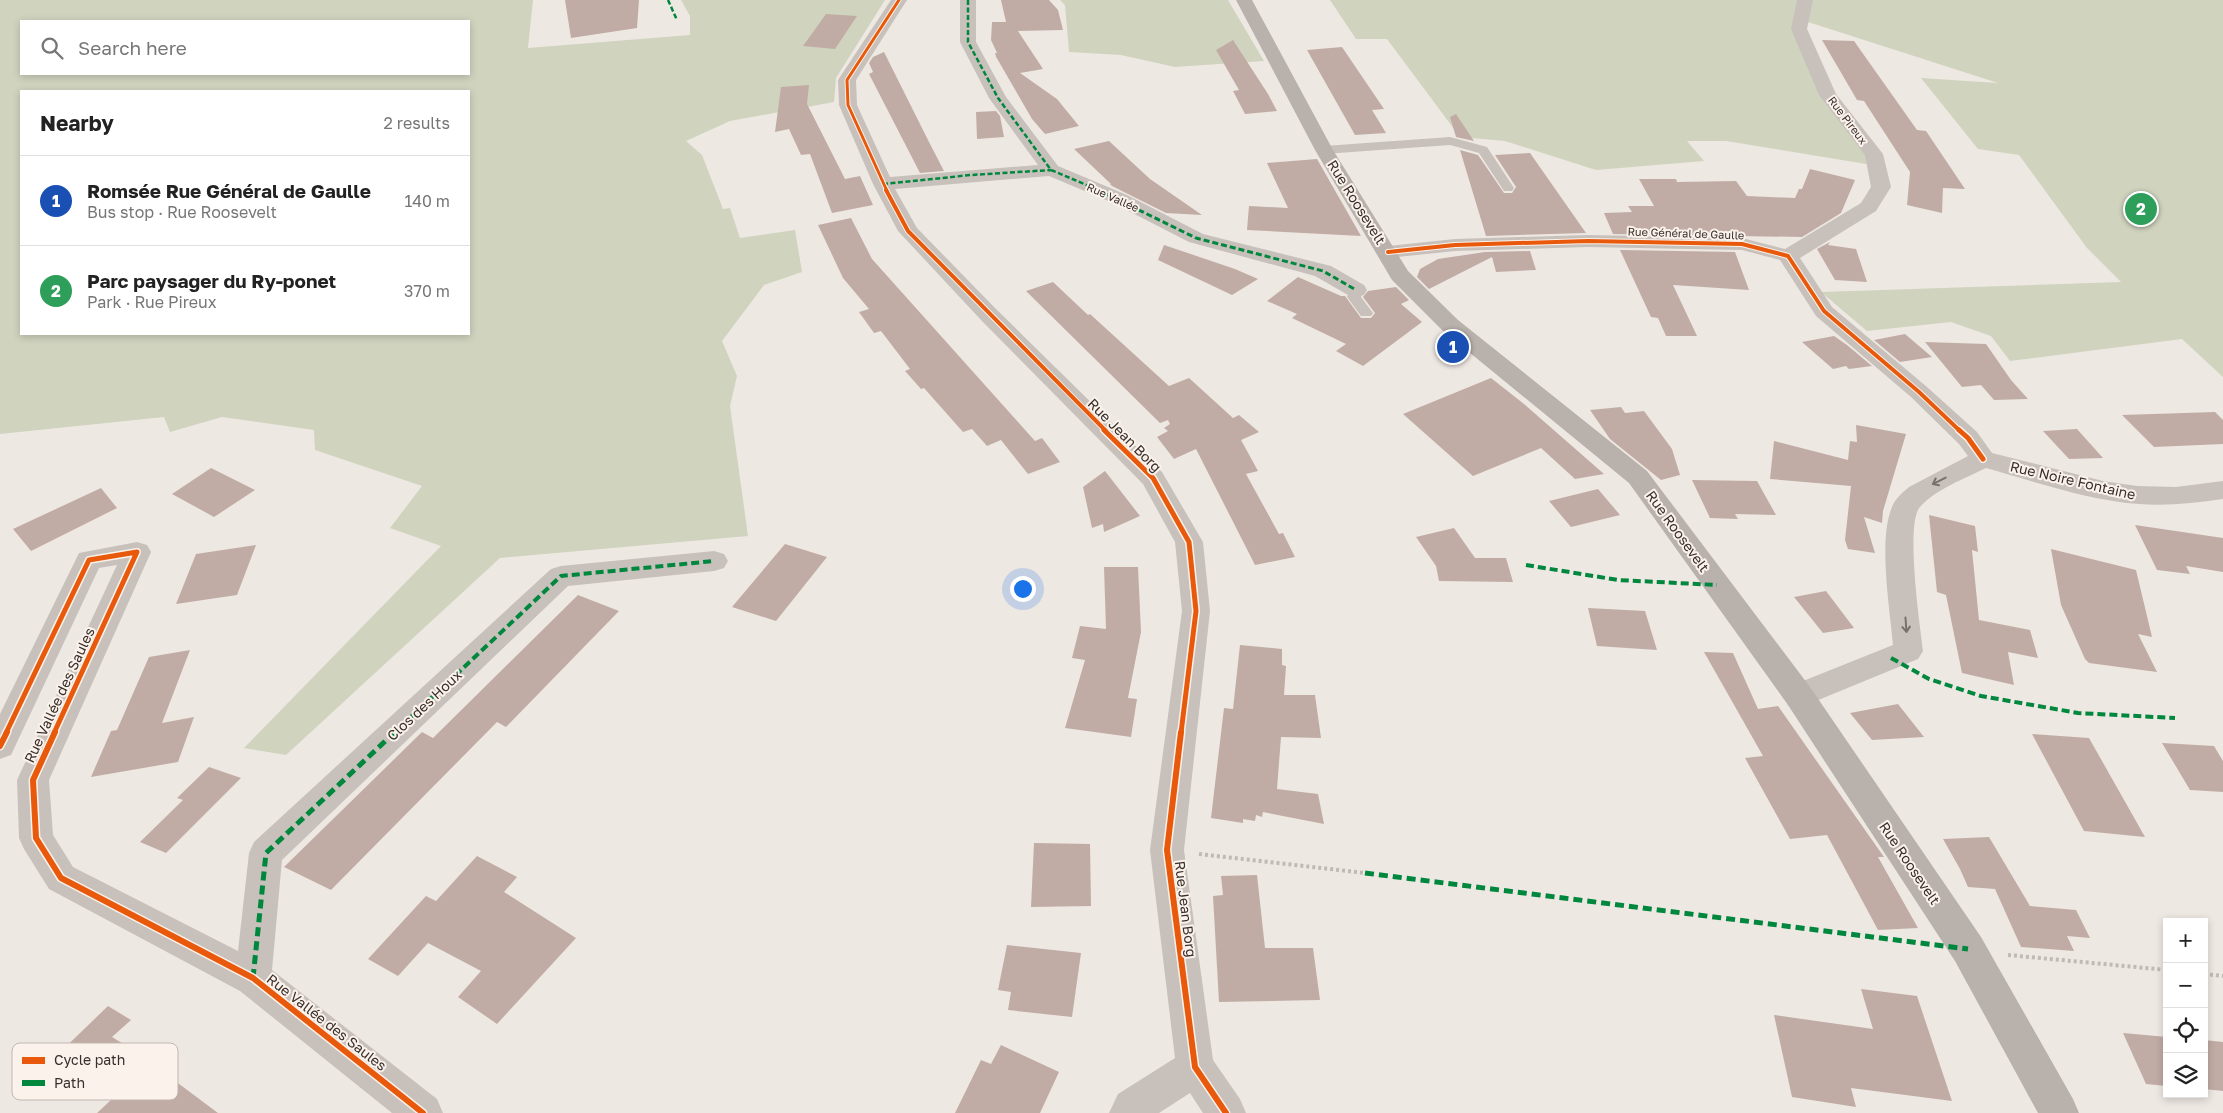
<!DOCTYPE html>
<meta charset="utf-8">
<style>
:root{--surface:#fff;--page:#f2f2f2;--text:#222;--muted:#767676;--line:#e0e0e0;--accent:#786f6b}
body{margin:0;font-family:"Golos Text",sans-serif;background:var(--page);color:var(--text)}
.controls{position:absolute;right:15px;bottom:15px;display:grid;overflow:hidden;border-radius:0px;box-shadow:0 2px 8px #0003}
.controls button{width:45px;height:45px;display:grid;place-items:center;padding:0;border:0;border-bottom:1px solid var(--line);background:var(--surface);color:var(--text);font:25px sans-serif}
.you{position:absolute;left:1022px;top:588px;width:18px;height:18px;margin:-12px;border:4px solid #fff;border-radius:50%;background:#1a73e8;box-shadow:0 0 0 8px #1a73e833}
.badge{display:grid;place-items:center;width:32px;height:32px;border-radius:50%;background:var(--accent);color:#fff;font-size:16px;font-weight:700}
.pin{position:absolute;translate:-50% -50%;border:2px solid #fff;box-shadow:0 1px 5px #0006}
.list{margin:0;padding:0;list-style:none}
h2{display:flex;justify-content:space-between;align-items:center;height:65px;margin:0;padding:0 20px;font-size:21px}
h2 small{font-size:16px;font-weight:400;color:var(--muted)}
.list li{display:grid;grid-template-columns:32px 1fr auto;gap:15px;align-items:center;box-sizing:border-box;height:90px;padding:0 20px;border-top:1px solid var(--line)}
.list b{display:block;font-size:19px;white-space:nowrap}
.list p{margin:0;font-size:16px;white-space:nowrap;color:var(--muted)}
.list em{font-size:16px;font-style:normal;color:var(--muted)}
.icon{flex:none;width:28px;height:28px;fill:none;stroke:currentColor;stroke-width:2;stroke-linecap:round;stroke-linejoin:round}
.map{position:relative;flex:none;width:2223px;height:1113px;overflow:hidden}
.search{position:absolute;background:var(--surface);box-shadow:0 2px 8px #0003;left:20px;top:20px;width:450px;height:55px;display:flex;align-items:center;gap:12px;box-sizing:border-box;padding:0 18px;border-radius:0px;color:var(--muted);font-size:19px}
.panel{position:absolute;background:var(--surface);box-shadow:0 2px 8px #0003;left:20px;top:90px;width:450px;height:245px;border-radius:0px}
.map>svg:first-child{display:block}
.green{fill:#d0d3be;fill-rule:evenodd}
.building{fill:#c1aca5}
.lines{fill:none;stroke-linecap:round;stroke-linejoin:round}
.path{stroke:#c0b9b4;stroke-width:4;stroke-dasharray:3 3;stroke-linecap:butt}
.lane{fill:#c7c0bb;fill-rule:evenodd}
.street{fill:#c7c0bb;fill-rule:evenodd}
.secondary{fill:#b8b1ac;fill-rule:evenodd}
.quiet-far3{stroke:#00873e;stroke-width:2.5;stroke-dasharray:5 2.5;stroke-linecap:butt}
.quiet-far2{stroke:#00873e;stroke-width:3;stroke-dasharray:6 3;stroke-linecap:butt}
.quiet-far1{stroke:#00873e;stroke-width:4;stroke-dasharray:8 4;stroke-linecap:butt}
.quiet{stroke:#00873e;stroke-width:5;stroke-dasharray:9 5;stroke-linecap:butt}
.cycleway-far3-casing{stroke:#faf2eb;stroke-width:5}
.cycleway-far2-casing{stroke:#faf2eb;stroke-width:6}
.cycleway-far1-casing{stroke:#faf2eb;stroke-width:8}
.cycleway-casing{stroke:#faf2eb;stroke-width:9}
.cycleway-far3{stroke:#e8590c;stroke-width:3}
.cycleway-far2{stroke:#e8590c;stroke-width:4}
.cycleway-far1{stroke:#e8590c;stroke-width:5}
.cycleway{stroke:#e8590c;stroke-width:6}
.oneway{stroke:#78706b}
.labels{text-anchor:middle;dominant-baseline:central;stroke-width:4;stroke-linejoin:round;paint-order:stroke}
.far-street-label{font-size:11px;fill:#382e2a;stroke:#faf2eb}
.street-label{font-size:14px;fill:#382e2a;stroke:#faf2eb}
.key{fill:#faf2eb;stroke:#c0b7b1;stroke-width:1}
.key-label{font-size:14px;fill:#382e2a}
</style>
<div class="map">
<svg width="2223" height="1113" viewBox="0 0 2223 1113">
<rect width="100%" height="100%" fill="#eee8e3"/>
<!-- green -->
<path class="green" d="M0 0H533L528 48 690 35V16L681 0H885L836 78 834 102 730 121 686 141 702 155 723 209 730 208 740 238 795 230 802 272 764 285 722 341 737 376 730 406 748 536 500 558 286 755 244 748 441 546 390 528 422 486 315 450 314 430 222 417 170 432 164 417 0 434ZM21 21H469V74H21ZM21 91H469V334H21Z
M1060 0H1228L1264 61 1175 67 1121 55 1069 52 1065 5Z
M1330 0H2223V377L2182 339 2010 361 1991 336 1951 322 1867 331 1821 292 2121 282 2087 248 2019 155 1978 149 1921 78 1998 83 1808 22 1800 29 1828 95 1874 154 1866 164 1726 141H1687L1704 161 1596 170 1505 141 1460 137 1387 39H1356Z"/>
<!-- building -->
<path class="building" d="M565 0H639L637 28 571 38Z
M1001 0H1049L1058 10 1063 30 1018 31 1043 69 1020 73 1057 99 1079 126 1045 134 1032 119 995 55 996 56 995 53H997L991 40 992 22H1006Z
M826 14 857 16 835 49 803 46Z
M1233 40 1268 94 1277 111 1245 114 1233 91 1239 90 1216 50Z
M1822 40 1854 41 1917 130 1926 131 1965 189 1943 188 1942 213 1907 205 1910 172 1864 101 1857 100Z
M1342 47 1384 109 1372 110 1386 133 1355 135 1307 50Z
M884 52 929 142 944 171 920 173 869 74 873 72 869 63 873 57Z
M809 85 807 104 845 179 860 176 873 205 832 213 810 154 801 155 789 129 775 132 781 87Z
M996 111 1000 116 1004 137 977 139 976 112Z
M1456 114 1474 141 1456 137 1450 117Z
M1109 141 1150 179 1202 215 1166 213 1112 186 1110 184H1111L1074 149Z
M1460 150 1478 155 1504 193H1512L1516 187 1495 155 1530 153 1586 233 1486 236Z
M1317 159 1361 236 1247 230 1249 206 1288 208 1267 163Z
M1810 169 1855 180 1841 213 1802 237 1613 234 1604 213 1632 212 1628 206H1654L1639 179H1676L1677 182 1736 181 1747 196 1795 198 1799 189H1802Z
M851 218 872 259 1035 441 1042 438 1060 462 1028 474 1001 440 987 446 972 429 963 432 924 388 921 389 905 371 910 369 881 331 874 333 859 312 869 309 843 278 818 225Z
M1830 242 1828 245 1856 249 1867 282 1835 280 1817 249Z
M1164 245 1235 269 1258 279 1232 295 1158 260Z
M1620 250 1735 252 1749 290 1673 285 1697 336H1666L1658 318 1651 317Z
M1530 251 1536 270 1496 272 1492 257 1429 289 1417 277 1420 269 1438 259 1485 252Z
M1298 277 1341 296H1345L1361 318H1371L1375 313 1363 297 1368 291 1396 287 1409 300 1401 304 1422 322 1363 366 1336 351 1346 344 1292 318 1297 314 1267 301Z
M1053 282 1088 315 1090 314 1169 386 1189 378 1233 418 1239 415 1259 432 1241 440 1258 471 1246 474 1279 534 1283 533 1295 557 1255 565 1196 449 1174 459 1157 437 1168 431 1164 428 1170 424 1168 420 1160 423 1026 291Z
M1905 334 1932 357 1900 362 1874 340Z
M1834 336 1847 345 1872 366 1849 369 1846 366 1833 369 1802 342Z
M1925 342 1986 344 2011 380 2028 399 1994 400 1981 385 1962 387Z
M1491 378 1524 404 1604 474 1575 479 1541 448 1473 476 1403 414Z
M1621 407 1625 413 1644 411 1672 449 1680 475 1661 480 1610 439 1590 410Z
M2215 412 2223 420V444L2154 447 2122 415Z
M1856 425 1906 434 1883 511 1882 523 1864 517 1875 553 1848 549 1845 540 1851 486 1770 479 1774 441 1848 460 1850 441 1857 442Z
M2077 429 2103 458 2069 459 2043 431Z
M211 468 255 490 214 517 172 494Z
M1105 471 1140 516 1104 532 1103 524 1092 528 1083 487Z
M1692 480 1757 481 1776 515 1735 514 1738 519 1710 518Z
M101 488 117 508 31 551 13 529Z
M1598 489 1620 515 1571 527 1549 501Z
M1929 515 1975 526 1978 552 1972 550 1979 620 2030 630 2038 658 2008 652 2014 685 1962 673 1946 595 1937 592Z
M2135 525 2223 538V572L2186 566 2190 574 2157 570Z
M1454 528 1475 558H1506L1513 582 1439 581 1436 566 1416 537Z
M785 544 827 557 776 621 732 607Z
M256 545 237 595 176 604 196 554Z
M2051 549 2136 570 2152 637 2138 634 2157 672 2089 663 2085 659 2061 605Z
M1104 567H1138L1141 632 1128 698 1137 699 1131 737 1065 728 1085 660 1072 658 1080 626 1106 629Z
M1826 591 1854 628 1823 633 1794 597Z
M578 595 619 611 506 727 497 722 331 890 284 867 422 732 433 738Z
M1588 608 1645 611 1657 650 1597 646Z
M1240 645 1282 649V665L1286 666 1284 695H1315L1321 738 1281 737 1277 789 1318 794 1324 824 1263 812 1262 817 1256 815 1255 821 1243 819V823L1211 818 1224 708 1233 709Z
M190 650 162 723 194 717 178 762 91 777 111 731 117 730 149 657Z
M1704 652 1733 653 1758 709 1778 706 1884 857H1878L1918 928 1878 930 1827 835 1790 839 1745 758 1763 756Z
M1898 704 1924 737 1872 740 1850 713Z
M2032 734 2089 738 2145 837 2084 831Z
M2162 743 2214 746 2223 761V792L2190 790Z
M209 767 241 778 166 853 140 842 183 800 177 798Z
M1989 837 2030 906 2076 910 2090 938 2067 936 2074 951 2021 947 1995 889 1968 887 1960 869 1943 839Z
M1034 843 1090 844 1091 906 1031 907Z
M477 856 517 877 504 892 576 938 497 1024 458 997 481 971 428 943 398 976 368 959 426 896 436 901Z
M1257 875 1265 948H1313L1320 1000 1219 1002 1213 896 1223 895 1221 876Z
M1007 945 1081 953 1072 1017 1008 1010 1011 992 998 990Z
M1861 989 1917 996 1952 1101 1851 1088 1856 1107 1792 1097 1774 1015 1873 1029Z
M108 1006 131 1020 112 1037 135 1051 218 1113H97L112 1099 50 1062Z
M2123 1033 2167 1037V1086L2146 1084Z
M2204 1040 2223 1042V1091L2204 1089Z
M1001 1045 1059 1072 1040 1113H955L981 1060 991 1064Z"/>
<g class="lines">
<!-- path -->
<path class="path" d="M1199 854 1365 873
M2008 955 2167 970
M2204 974 2223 976"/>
<!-- lane -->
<path class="lane" d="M1450 137 1487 147 1514 188 1512 191H1504L1479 153 1450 145 1324 154 1318 150 1324 146Z
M1356 286 1363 290 1361 297 1373 313 1371 316H1361L1347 297 1351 287Z"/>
<!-- street -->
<path class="street" d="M891 0H907L856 80 857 105 890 177 1038 165 989 98 960 42V0H976V42L1006 97 1058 166 1127 195 1203 234 1331 266 1364 285 1367 290 1364 295 1356 297 1348 295 1315 276 1189 242 1113 203 1049 176 895 189 917 228 997 310 1162 472 1203 542 1210 611 1184 850 1213 1060 1240 1099 1246 1113H1203L1190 1093 1159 1113H1109L1118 1094 1175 1058 1150 850 1182 611 1175 542 1143 484 981 320 898 231 873 184 839 105 838 80Z
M1797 0H1813L1807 29 1836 94 1883 154 1891 187 1876 211 1800 258 1832 307 1927 387 1977 432 1992 453 2103 481 2137 486 2176 487 2223 481V499C2195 503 2168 506 2139 504 2091 501 2032 481 1986 468 1964 479 1936 489 1920 507 1905 523 1920 626 1923 651L1918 659 1799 708 1788 705 1784 696 1788 687 1893 645C1890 609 1878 540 1892 507 1895 499 1902 493 1909 487L1968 456 1959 444 1911 397 1816 316 1780 260 1742 250 1588 247 1455 251 1388 258 1381 256 1377 252 1381 248 1388 246 1455 239 1588 235 1742 238 1785 249 1861 203 1871 187 1865 155 1819 95 1791 29Z
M137 542 147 545 151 552 49 780 53 835 73 867 238 951 249 853 254 842 551 569 561 566 714 551 724 554 728 561 724 568 714 571 568 586 282 860 272 970 437 1099 443 1113H392L240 991 49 889 24 849 19 838 17 780 117 565 99 568 11 755 0 759V714L79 553Z"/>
<!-- secondary -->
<path class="secondary" d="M1236 0H1252L1333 150 1408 271 1458 320 1647 471 1810 687 1981 937 2073 1099 2079 1113H2038L1955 961 1788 705 1629 483 1442 330 1392 280 1315 150Z"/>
<!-- quiet-far3 -->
<path class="quiet-far3" d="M668 0 677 20
M968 0V42L998 98 1051 170 1101 191
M883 184 971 175 1051 170"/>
<!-- quiet-far2 -->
<path class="quiet-far2" d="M1098 190 1196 238 1323 271 1356 290"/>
<!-- quiet-far1 -->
<path class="quiet-far1" d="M1526 565 1618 580 1717 585
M1891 658 1929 679 1981 696 2078 713 2175 718
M394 733 561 576 714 561"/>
<!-- quiet -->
<path class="quiet" d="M1365 873 1968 949
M253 978 266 853 395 732"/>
<!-- cycleway-far3 casing -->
<g class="cycleway-far3-casing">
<path id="cycleway-far3" d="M887 191 848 105 847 80 899 0"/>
</g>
<!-- cycleway-far2 casing -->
<g class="cycleway-far2-casing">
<path id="cycleway-far2" d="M886 190 908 231 1106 431
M1388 252 1455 245 1588 241 1742 244 1788 256 1824 311 1919 392 1960 431"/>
</g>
<!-- cycleway-far1 casing -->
<g class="cycleway-far1-casing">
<path id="cycleway-far1" d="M1104 430 1153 478 1189 542 1196 611 1181 733
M1959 430 1968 438 1983 459
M6 733 89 560 137 552 54 733"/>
</g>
<!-- cycleway casing -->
<g class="cycleway-casing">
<path id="cycleway" d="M55 732 33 780 36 838 61 878 253 978 423 1113
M1181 732 1167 850 1195 1067 1226 1113
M0 746 7 732"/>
</g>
<!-- cycleway-far3 -->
<use href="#cycleway-far3" class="cycleway-far3"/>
<!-- cycleway-far2 -->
<use href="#cycleway-far2" class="cycleway-far2"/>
<!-- cycleway-far1 -->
<use href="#cycleway-far1" class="cycleway-far1"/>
<!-- cycleway -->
<use href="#cycleway" class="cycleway"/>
</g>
<!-- one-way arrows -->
<defs><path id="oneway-shaft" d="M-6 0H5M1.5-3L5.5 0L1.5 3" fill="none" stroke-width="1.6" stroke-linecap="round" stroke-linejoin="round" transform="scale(1.25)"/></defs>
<g class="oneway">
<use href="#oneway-shaft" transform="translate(1939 481) rotate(153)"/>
<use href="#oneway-shaft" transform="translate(1906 625) rotate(86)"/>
</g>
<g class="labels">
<!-- far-street labels -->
<g class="far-street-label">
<text transform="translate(1848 120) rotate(53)">Rue Pireux</text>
<text transform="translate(1113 197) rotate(24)">Rue Vallée</text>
<text transform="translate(1686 233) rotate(2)">Rue Général de Gaulle</text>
</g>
<!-- street labels -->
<g class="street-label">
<text transform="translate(1357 202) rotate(58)">Rue Roosevelt</text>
<text transform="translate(1125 435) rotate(45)">Rue Jean Borg</text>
<text transform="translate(2073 480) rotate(13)">Rue Noire Fontaine</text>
<text transform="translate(1678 531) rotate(54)">Rue Roosevelt</text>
<text transform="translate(59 695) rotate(-65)">Rue Vallée des Saules</text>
<text transform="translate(424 705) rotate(-43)">Clos des Houx</text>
<text transform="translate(1910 863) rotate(56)">Rue Roosevelt</text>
<text transform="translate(1186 909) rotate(83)">Rue Jean Borg</text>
<text transform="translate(327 1022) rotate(38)">Rue Vallée des Saules</text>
</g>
</g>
<!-- legend -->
<rect x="12" y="1043" width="166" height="57" rx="8" class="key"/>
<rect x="22" y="1057" width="23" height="7" fill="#e8590c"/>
<rect x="22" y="1080" width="23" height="6" fill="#00873e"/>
<g class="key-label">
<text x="54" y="1065">Cycle path</text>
<text x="54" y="1088">Path</text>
</g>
</svg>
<div class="controls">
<button>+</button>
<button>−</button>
<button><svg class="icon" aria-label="locate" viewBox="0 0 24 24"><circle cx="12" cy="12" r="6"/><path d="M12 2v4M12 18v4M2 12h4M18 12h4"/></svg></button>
<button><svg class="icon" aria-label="layers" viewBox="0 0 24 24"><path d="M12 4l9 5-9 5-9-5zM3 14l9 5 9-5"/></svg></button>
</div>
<div class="you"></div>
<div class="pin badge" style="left:1453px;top:347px;background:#1a4fb4">1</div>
<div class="pin badge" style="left:2141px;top:209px;background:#2e9e5b">2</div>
<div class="search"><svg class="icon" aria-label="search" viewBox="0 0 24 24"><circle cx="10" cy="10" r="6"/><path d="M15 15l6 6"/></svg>Search here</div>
<section class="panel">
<h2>Nearby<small>2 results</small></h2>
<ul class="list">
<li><span class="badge" style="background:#1a4fb4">1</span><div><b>Romsée Rue Général de Gaulle</b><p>Bus stop · Rue Roosevelt</p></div><em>140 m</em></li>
<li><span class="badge" style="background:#2e9e5b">2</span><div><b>Parc paysager du Ry-ponet</b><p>Park · Rue Pireux</p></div><em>370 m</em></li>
</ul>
</section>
</div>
